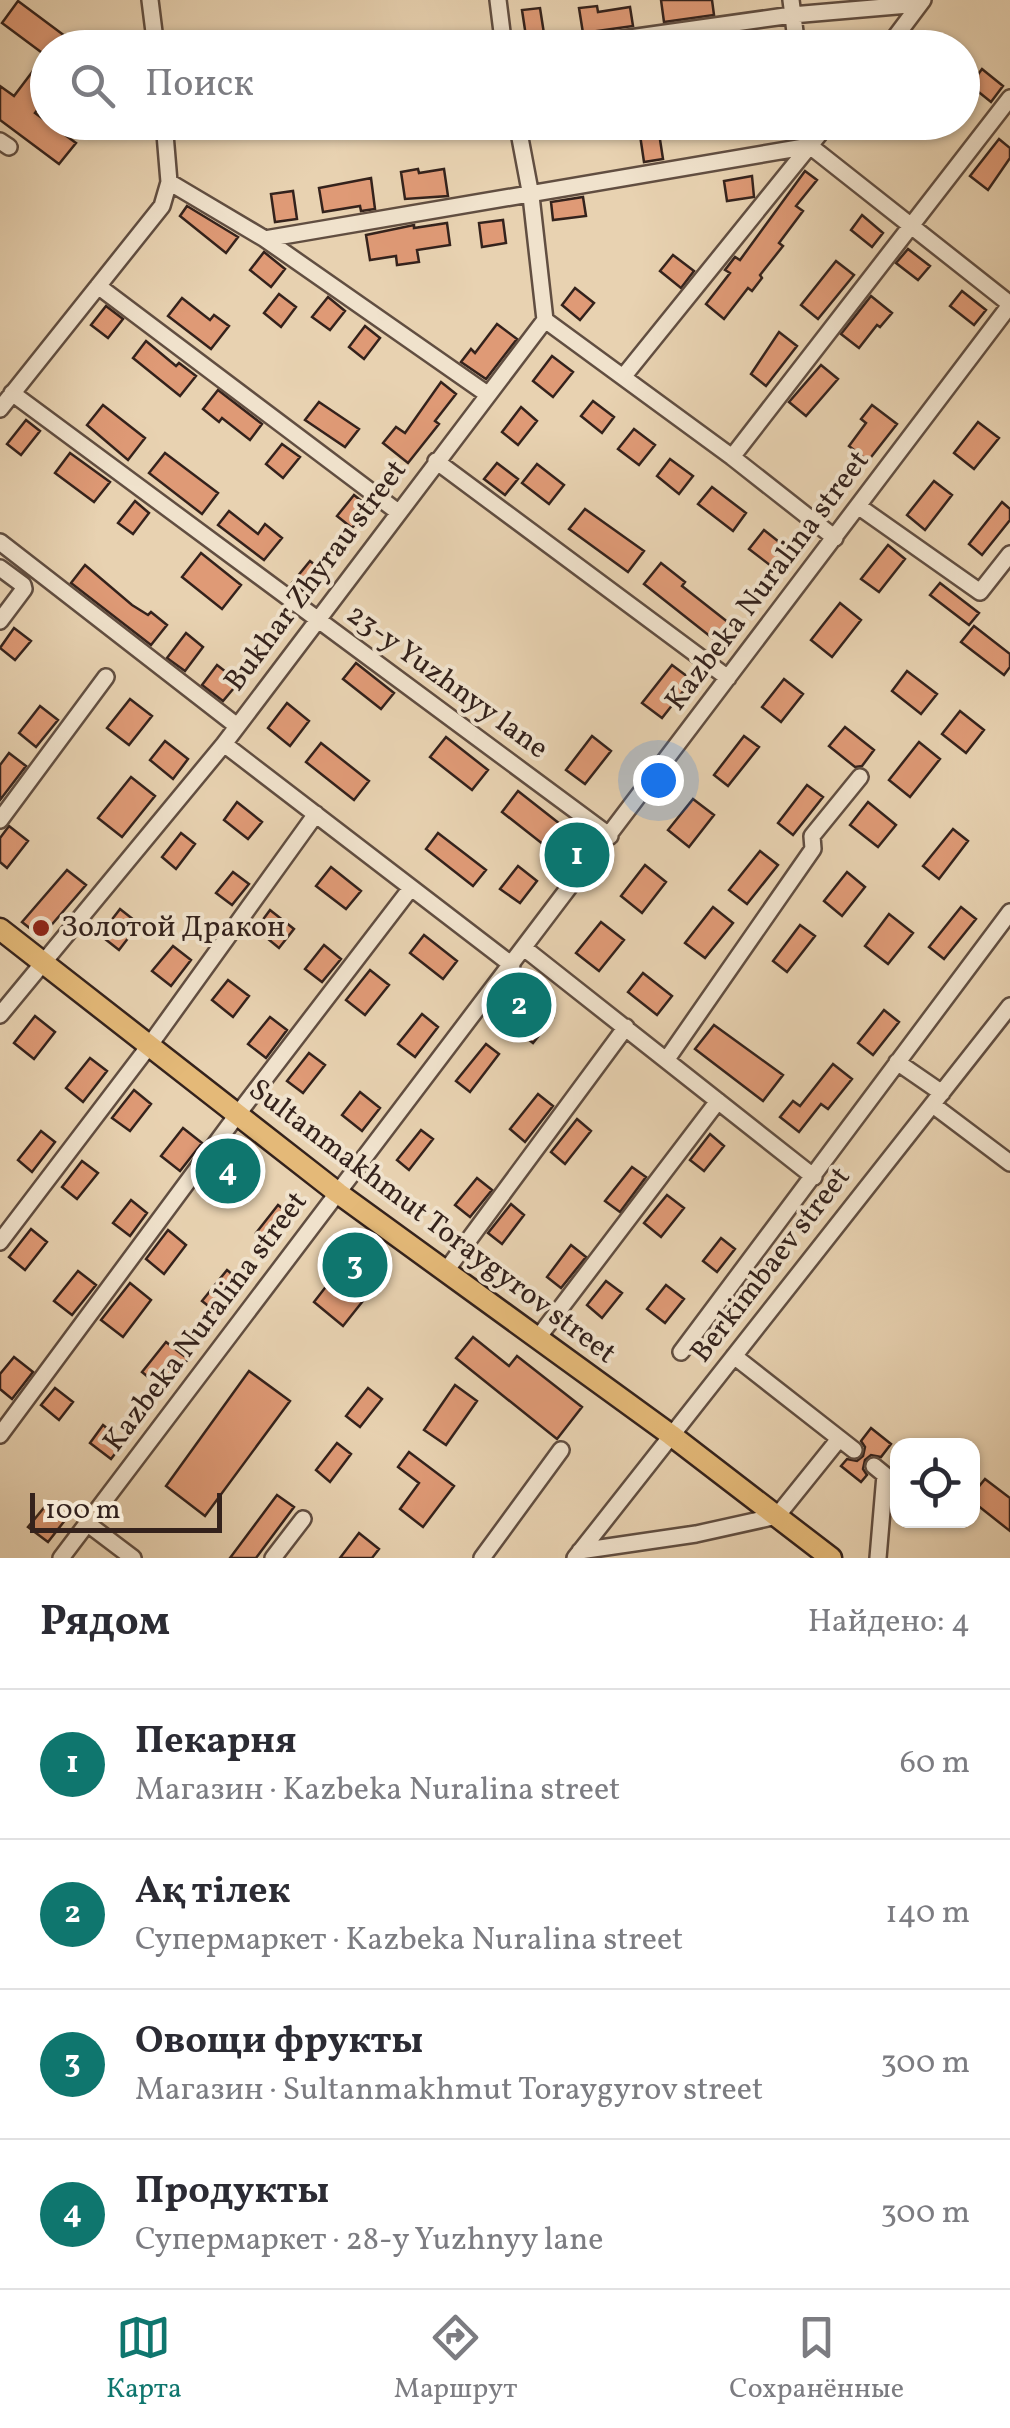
<!DOCTYPE html>
<html lang="ru">
<meta charset="utf-8">
<style>
:root{--surface:#fff;--page:#f7f7f7;--text:#2b2b33;--muted:#7c7c81;--line:#e1e1e2;--accent:#0f766e}
body{margin:0;font-family:Vollkorn,serif;background:var(--page);color:var(--text)}
.controls{position:absolute;right:30px;bottom:30px;display:grid;overflow:hidden;border-radius:20px;box-shadow:0 2px 8px #0004}
.controls button{width:90px;height:90px;display:grid;place-items:center;padding:0;border:0;border-bottom:2px solid var(--line);background:var(--surface);color:var(--text);font:50px sans-serif}
.scale{position:absolute;left:30px;bottom:25px;width:192px;box-sizing:border-box;padding-left:10px;border:5px solid #34221c;border-top:0;font-size:28px;line-height:35px;white-space:nowrap;color:#34221c;-webkit-text-stroke:8px #f0e2cc;paint-order:stroke}
.you{position:absolute;left:658px;top:780px;width:35px;height:35px;margin:-25px;border:8px solid #fff;border-radius:50%;background:#1a73e8;box-shadow:0 0 0 15px #1a73e833}
.badge{display:grid;place-items:center;width:65px;height:65px;border-radius:50%;background:var(--accent);color:#fff;font-size:32px;font-weight:700}
.pin{position:absolute;translate:-50% -50%;border:5px solid #fff;box-shadow:0 2px 10px #0006}
.list{margin:0;padding:0;list-style:none}
h2{display:flex;justify-content:space-between;align-items:center;height:130px;margin:0;padding:0 40px;font-size:42px}
h2 small{font-size:32px;font-weight:400;color:var(--muted)}
.list li{display:grid;grid-template-columns:65px 1fr auto;gap:30px;align-items:center;box-sizing:border-box;height:150px;padding:0 40px;border-top:2px solid var(--line)}
.list b{display:block;font-size:38px;white-space:nowrap}
.list p{margin:0;font-size:32px;white-space:nowrap;color:var(--muted)}
.list em{font-size:32px;font-style:normal;color:var(--muted)}
.icon{flex:none;width:55px;height:55px;fill:none;stroke:currentColor;stroke-width:2;stroke-linecap:round;stroke-linejoin:round}
.map{position:relative;flex:none;width:1010px;height:1558px;overflow:hidden}
.search{position:absolute;background:var(--surface);box-shadow:0 2px 8px #0004;left:30px;right:30px;top:30px;height:110px;display:flex;align-items:center;gap:25px;box-sizing:border-box;padding:0 35px;border-radius:55px;color:var(--muted);font-size:38px}
.sheet{height:730px;background:var(--surface)}
nav{display:flex;justify-content:space-around;align-items:center;box-sizing:border-box;height:140px;border-top:2px solid var(--line);background:var(--surface);font-size:28px;color:var(--muted)}
nav a{display:grid;justify-items:center;gap:5px}
nav .on{color:var(--accent)}
.map>svg:first-child{display:block}
.building{fill:#df9a76;stroke:#34221c;stroke-width:2.5}
.lines{fill:none;stroke-linecap:round;stroke-linejoin:round}
.minor-casing{stroke:#614e41;stroke-width:20}
.major-casing{stroke:#34221c;stroke-width:25}
.minor{stroke:#f0e2cc;stroke-width:15}
.major{stroke:#e4b978;stroke-width:20}
.poi-dot{fill:#8f2418;stroke:#f0e2cc;stroke-width:4}
.labels{text-anchor:middle;dominant-baseline:central;stroke-width:8;stroke-linejoin:round;paint-order:stroke}
.street-label{font-size:30px;fill:#34221c;stroke:#f0e2cc}
.poi-label{font-size:30px;fill:#34221c;stroke:#f0e2cc;text-anchor:start}
</style>
<div class="map">
<svg width="1010" height="1558" viewBox="0 0 1010 1558">
<rect width="100%" height="100%" fill="#e8d2b1"/>
<filter id="stains"><feTurbulence type="fractalNoise" baseFrequency=".002" numOctaves="4"/><feColorMatrix values="0 0 0 0 .2 0 0 0 0 .09 0 0 0 0 .02 0 0 0 .5 -.17"/></filter>
<radialGradient id="worn" r=".72"><stop offset=".6" stop-color="#630" stop-opacity="0"/><stop offset="1" stop-color="#630" stop-opacity=".3"/></radialGradient>
<!-- building -->
<path class="building" d="M661 0H712L714 15 664 22Z
M18 1 81 48H48V96L35 113 76 143 59 164 0 120V86L14 96 45 55 2 23Z
M597 6 598 12 630 7 633 26 583 33 579 8Z
M540 8 545 40 527 43 522 10Z
M982 69 1003 86 991 102 970 85Z
M232 122H288V129L281 130 282 136 266 138 265 132 234 137Z
M659 133 663 159 644 162 640 135Z
M999 139 1010 148V158L988 190 970 176Z
M418 169 419 173 444 169 448 196 405 199 401 172Z
M805 171 817 180 796 206 803 211 779 243 783 246 760 275 762 278 752 291 748 288 724 319 706 304 730 273 725 270 735 257 740 260Z
M752 176 754 197 727 201 724 181Z
M371 178 375 209 361 211 360 206 323 212 319 188Z
M293 191 297 219 275 222 271 194Z
M583 197 586 216 553 220 551 202Z
M187 206 238 237 226 253 180 216Z
M862 215 883 233 872 247 851 230Z
M503 220 506 243 482 247 479 223Z
M447 223 450 245 417 250 419 262 397 265 396 256 370 260 366 235 414 225V228Z
M908 249 930 266 918 280 896 263Z
M264 252 285 269 271 287 250 270Z
M673 255 694 271 681 288 660 271Z
M836 261 854 275 818 319 801 305Z
M575 288 594 303 580 320 562 305Z
M962 291 986 310 974 325 950 306Z
M279 294 296 307 281 327 264 313Z
M871 296 892 313 880 327 877 325 859 348 841 334Z
M328 297 345 311 330 330 312 317Z
M182 298 210 320 214 315 229 326 211 349 168 316Z
M106 306 123 319 108 338 91 325Z
M497 324 517 339 486 379 461 362 471 349 475 353Z
M365 326 380 338 364 359 349 347Z
M779 332 797 346 766 386 751 374Z
M146 341 176 366 179 363 196 376 180 396 133 358Z
M552 356 573 372 553 397 533 381Z
M821 365 838 379 806 416 789 402Z
M441 382 456 394 435 421 439 424 408 463 383 443 396 427 405 433Z
M218 390 262 424 250 440 222 418 219 422 203 409Z
M593 401 614 417 602 433 581 416Z
M319 402 359 429 345 447 305 420Z
M103 405 145 438 128 460 87 425Z
M872 405 897 424 868 461 849 446 866 423 861 419Z
M521 407 537 421 518 445 502 432Z
M26 420 40 431 21 455 7 444Z
M978 422 999 438 974 469 954 453Z
M634 429 655 445 639 465 618 449Z
M282 444 300 457 283 478 266 464Z
M70 453 110 482 94 502 55 473Z
M165 453 218 493 202 514 149 473Z
M670 459 693 476 679 494 657 476Z
M497 463 518 479 505 495 484 479Z
M537 464 564 485 549 504 522 483Z
M934 481 952 495 925 530 907 515Z
M712 487 746 513 733 531 698 504Z
M354 495 369 507 352 528 337 516Z
M135 501 149 513 133 534 118 523Z
M1002 502 1010 509V520L982 555 969 544Z
M585 509 644 551 628 572 569 529Z
M229 511 258 534 265 524 282 538 264 560 218 525Z
M764 530 793 553 779 572 749 549Z
M888 545 905 559 879 592 861 579Z
M201 553 241 585 222 609 182 577Z
M310 561 324 572 307 594 292 583Z
M661 563 685 582 682 586 729 623 716 641 644 584Z
M85 565 132 605 148 615 151 612 167 625 151 645 71 583Z
M940 583 979 613 969 625 930 595Z
M840 603 861 620 832 657 811 640Z
M974 626 1010 654V667L1004 675 961 642Z
M14 628 31 641 15 660 0 648Z
M186 633 203 647 185 671 167 658Z
M356 663 394 693 381 709 343 679Z
M217 665 239 682 223 701 202 685Z
M672 665 692 680 662 718 642 703Z
M907 671 937 694 921 714 892 691Z
M784 679 803 694 781 722 762 707Z
M130 699 152 716 129 745 107 728Z
M287 703 309 721 290 746 268 728Z
M40 706 58 720 36 747 19 733Z
M960 711 984 730 966 753 942 734Z
M845 727 874 750 862 766 855 767 829 746Z
M592 736 611 751 585 784 566 770Z
M744 736 759 747 728 786 714 775Z
M446 737 488 770 472 790 430 757Z
M165 741 188 759 173 779 150 760Z
M919 742 940 759 910 797 889 780Z
M321 743 369 781 354 800 306 762Z
M9 753 26 766 0 800V765Z
M131 777 155 796 122 837 98 818Z
M807 785 823 797 793 835 778 823Z
M518 791 574 835 558 856 502 812Z
M693 799 714 815 689 847 668 830Z
M237 802 262 822 248 839 224 820Z
M868 802 896 825 878 847 850 825Z
M9 826 28 841 7 868 0 862V838Z
M953 829 968 841 939 879 923 866Z
M181 833 195 844 176 869 162 857Z
M438 833 486 870 473 886 426 849Z
M760 851 778 865 747 904 729 890Z
M645 865 666 882 642 913 621 896Z
M518 866 537 881 520 903 500 889Z
M331 867 361 891 346 909 316 886Z
M67 870 86 885 41 937 22 922Z
M233 872 249 884 232 905 216 893Z
M847 872 865 887 842 916 824 901Z
M713 907 733 923 705 958 685 943Z
M961 907 976 919 944 959 929 947Z
M120 909 139 924 119 950 100 935Z
M270 910 294 929 279 948 256 929Z
M889 914 913 933 888 964 865 946Z
M601 922 624 940 599 971 576 953Z
M800 925 815 936 787 972 773 961Z
M424 935 457 961 443 979 410 953Z
M324 945 341 959 322 982 305 969Z
M173 946 191 960 171 986 152 971Z
M370 970 389 985 365 1015 346 1000Z
M643 973 672 996 657 1015 628 992Z
M228 980 249 996 233 1017 212 1000Z
M525 995 553 1018 533 1043 505 1021Z
M884 1010 899 1022 873 1055 858 1043Z
M422 1014 438 1027 415 1057 398 1044Z
M35 1016 55 1032 34 1059 14 1043Z
M270 1017 287 1030 266 1058 248 1044Z
M714 1025 783 1075 763 1101 695 1049Z
M486 1044 499 1054 470 1092 456 1081Z
M309 1053 325 1065 303 1093 287 1081Z
M90 1058 107 1071 83 1102 66 1088Z
M833 1064 852 1079 828 1109 821 1104 799 1132 780 1117 793 1101 800 1106Z
M134 1090 151 1104 130 1131 112 1118Z
M360 1092 380 1108 362 1131 342 1115Z
M538 1094 553 1106 525 1142 510 1129Z
M577 1119 591 1131 565 1164 551 1152Z
M183 1128 202 1143 180 1171 161 1156Z
M421 1130 433 1139 409 1170 397 1160Z
M41 1131 55 1142 32 1172 18 1160Z
M710 1134 724 1146 704 1171 690 1160Z
M224 1160 241 1174 217 1204 200 1190Z
M82 1161 98 1173 77 1199 62 1187Z
M632 1167 646 1177 620 1212 605 1201Z
M477 1178 492 1190 470 1217 455 1205Z
M667 1195 684 1208 661 1237 644 1223Z
M131 1200 147 1213 130 1236 113 1223Z
M511 1204 524 1215 502 1244 488 1233Z
M278 1205 292 1216 270 1244 256 1233Z
M31 1229 47 1242 25 1270 9 1257Z
M168 1230 186 1245 164 1274 146 1259Z
M721 1238 735 1249 717 1272 703 1261Z
M571 1245 586 1257 561 1288 547 1277Z
M352 1253 382 1277 343 1326 314 1302Z
M227 1270 244 1284 220 1315 202 1301Z
M78 1271 96 1285 72 1315 54 1301Z
M606 1281 622 1293 602 1318 587 1305Z
M130 1283 151 1300 123 1337 101 1320Z
M666 1285 684 1299 665 1323 647 1309Z
M473 1337 509 1366 517 1356 582 1407 557 1439 456 1358Z
M166 1342 188 1359 164 1390 142 1372Z
M14 1357 33 1372 12 1399 0 1389V1374Z
M249 1371 290 1401 205 1516 166 1486Z
M455 1385 477 1401 446 1445 424 1430Z
M55 1388 73 1402 59 1420 41 1405Z
M368 1388 382 1399 360 1427 346 1416Z
M103 1425 124 1442 111 1459 90 1443Z
M871 1428 891 1444 881 1457 871 1455 865 1460 863 1469 867 1475 861 1482 841 1466 847 1459 857 1461 863 1456 865 1447 861 1441Z
M337 1443 351 1454 330 1482 316 1470Z
M409 1452 454 1486 423 1527 400 1509 419 1483 398 1467Z
M985 1479 1010 1498V1531L972 1501V1495Z
M277 1495 294 1507 256 1558H230Z
M47 1504 66 1519 48 1542 28 1527Z
M359 1533 379 1549 372 1558H340Z"/>
<g class="lines">
<!-- minor casing -->
<g class="minor-casing">
<path id="minor" d="M150 0 156 48
M498 0 504 48
M791 0 797 48
M559 48 792 15 920 4
M887 48 923 0
M807 122 810 146 1010 304
M0 141 9 147
M169 182 265 239 487 394
M265 239 810 146
M98 286 398 512
M545 320 732 457 835 538
M623 377 829 122
M12 393 610 836
M0 409 162 206 169 182 164 122
M732 457 1010 98
M436 461 728 678
M858 506 980 592 1010 554
M0 542 237 726
M0 568 23 585 24 589 0 621
M224 744 512 965
M0 820 106 677
M524 948 814 1177
M0 1015 224 744 545 320 531 196 517 122
M667 1059 813 849 812 836 860 777
M897 1062 942 1093
M933 1105 1010 1163
M0 1242 149 1046 316 814
M445 1272 626 1027
M537 1339 718 1101
M681 1352 1010 912
M734 1356 854 1450
M0 1435 237 1115 411 888
M874 1466 885 1475 878 1558
M88 1524 133 1558
M580 1551 696 1534 777 1516 839 1439
M61 1558 1010 305
M273 1558 303 1519
M482 1558 561 1450
M575 1558 1010 1006"/>
</g>
<!-- major casing -->
<g class="major-casing">
<path id="major" d="M0 929 338 1193 671 1435 831 1558"/>
</g>
<!-- minor -->
<use href="#minor" class="minor"/>
<!-- major -->
<use href="#major" class="major"/>
</g>
<!-- markers -->
<circle class="poi-dot" cx="41" cy="928" r="10"/>
<g class="labels">
<!-- street labels -->
<g class="street-label">
<text transform="translate(316 576) rotate(-53)">Bukhar Zhyrau street</text>
<text transform="translate(768 581) rotate(-53)">Kazbeka Nuralina street</text>
<text transform="translate(447 682) rotate(36)">23-y Yuzhnyy lane</text>
<text transform="translate(432 1222) rotate(37)">Sultanmakhmut Toraygyrov street</text>
<text transform="translate(771 1265) rotate(-52)">Berkimbaev street</text>
<text transform="translate(206 1322) rotate(-53)">Kazbeka Nuralina street</text>
</g>
<!-- poi labels -->
<g class="poi-label">
<text x="61" y="928">Золотой Дракон</text>
</g>
</g>
<rect width="100%" height="100%" filter="url(#stains)"/>
<rect width="100%" height="100%" fill="url(#worn)"/>
</svg>
<div class="controls">
<button><svg class="icon" aria-label="locate" viewBox="0 0 24 24"><circle cx="12" cy="12" r="6"/><path d="M12 2v4M12 18v4M2 12h4M18 12h4"/></svg></button>
</div>
<div class="scale">100 m</div>
<div class="you"></div>
<div class="pin badge" style="left:577px;top:855px">1</div>
<div class="pin badge" style="left:519px;top:1005px">2</div>
<div class="pin badge" style="left:355px;top:1265px">3</div>
<div class="pin badge" style="left:228px;top:1171px">4</div>
<div class="search"><svg class="icon" aria-label="search" viewBox="0 0 24 24"><circle cx="10" cy="10" r="6"/><path d="M15 15l6 6"/></svg>Поиск</div>
</div>
<section class="sheet">
<h2>Рядом<small>Найдено: 4</small></h2>
<ul class="list">
<li><span class="badge">1</span><div><b>Пекарня</b><p>Магазин · Kazbeka Nuralina street</p></div><em>60 m</em></li>
<li><span class="badge">2</span><div><b>Ақ тілек</b><p>Супермаркет · Kazbeka Nuralina street</p></div><em>140 m</em></li>
<li><span class="badge">3</span><div><b>Овощи фрукты</b><p>Магазин · Sultanmakhmut Toraygyrov street</p></div><em>300 m</em></li>
<li><span class="badge">4</span><div><b>Продукты</b><p>Супермаркет · 28-y Yuzhnyy lane</p></div><em>300 m</em></li>
</ul>
</section>
<nav>
<a class="on"><svg class="icon" aria-label="map" viewBox="0 0 24 24"><path d="M3 6l6-2 6 2 6-2v14l-6 2-6-2-6 2zM9 4v14M15 6v14"/></svg>Карта</a>
<a><svg class="icon" aria-label="directions" viewBox="0 0 24 24"><path d="M12 3l9 9-9 9-9-9zM9 14v-3h6M13 9l2 2-2 2"/></svg>Маршрут</a>
<a><svg class="icon" aria-label="saved" viewBox="0 0 24 24"><path d="M7 4h10v16l-5-4-5 4z"/></svg>Сохранённые</a>
</nav>
